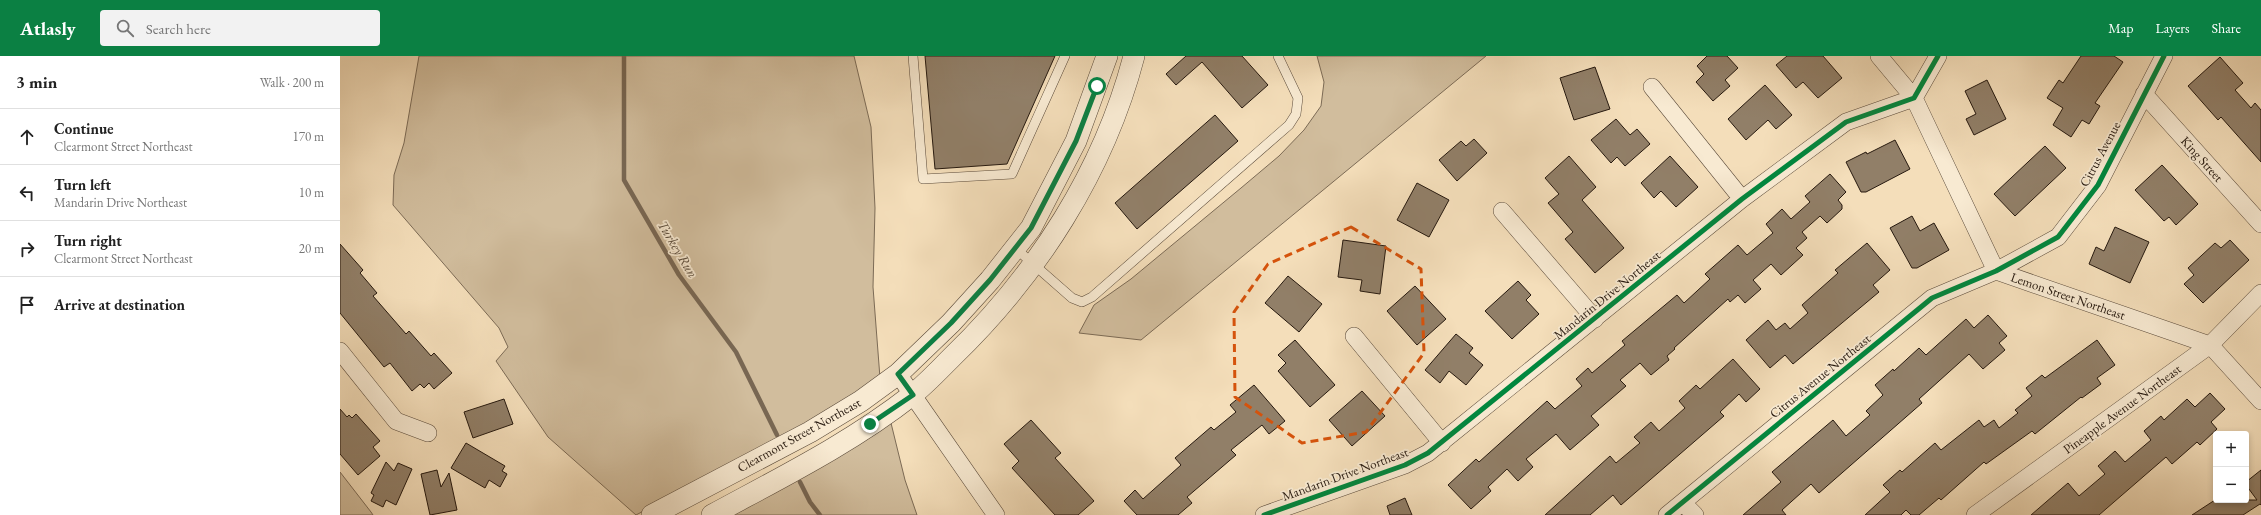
<!DOCTYPE html>
<meta charset="utf-8">
<style>
:root{--surface:#fff;--page:#f2f2f2;--text:#222;--muted:#767676;--line:#e0e0e0;--accent:#0b8043}
body{margin:0;font-family:"EB Garamond",serif;background:var(--page);color:var(--text)}
.controls{position:absolute;right:12px;bottom:12px;display:grid;overflow:hidden;border-radius:4px;box-shadow:0 2px 6px #0003}
.controls button{width:36px;height:36px;display:grid;place-items:center;padding:0;border:0;border-bottom:1px solid var(--line);background:var(--surface);color:var(--text);font:20px sans-serif}
.stop{position:absolute;width:12px;height:12px;margin:-9px;border:3px solid #0b8043;border-radius:50%;background:#fff}
.stop.end{background:#0b8043;border-color:#fff;box-shadow:0 1px 4px #0008}
.list{margin:0;padding:0;list-style:none}
h2{display:flex;justify-content:space-between;align-items:center;height:52px;margin:0;padding:0 16px;font-size:17px}
h2 small{font-size:13px;font-weight:400;color:var(--muted)}
.list li{display:grid;grid-template-columns:26px 1fr auto;gap:12px;align-items:center;box-sizing:border-box;height:56px;padding:0 16px;border-top:1px solid var(--line)}
.list b{display:block;font-size:15px;white-space:nowrap}
.list p{margin:0;font-size:13px;white-space:nowrap;color:var(--muted)}
.list em{font-size:13px;font-style:normal;color:var(--muted)}
.icon{flex:none;width:22px;height:22px;fill:none;stroke:currentColor;stroke-width:2;stroke-linecap:round;stroke-linejoin:round}
.map{position:relative;flex:none;width:1921px;height:459px;overflow:hidden}
header{display:flex;align-items:center;gap:24px;box-sizing:border-box;height:56px;padding:0 20px;background:var(--accent);color:#fff}
header strong{font-size:19px}
nav{display:flex;gap:22px;margin-inline-start:auto;font-size:14px}
.search{width:280px;height:36px;background:var(--page);display:flex;align-items:center;gap:10px;box-sizing:border-box;padding:0 14px;border-radius:4px;color:var(--muted);font-size:15px}
main{display:flex}
aside{flex:1;background:var(--surface)}
.map>svg:first-child{display:block}
.green{fill:#d1bd9d;stroke:#7c6b56}
.lines{fill:none;stroke-linecap:round;stroke-linejoin:round}
.stream{stroke:#786753;stroke-width:4.5}
.building{fill:#917f68;stroke:#26190f}
.service-casing{stroke:#5a4a3a;stroke-width:10}
.minor-casing{stroke:#5a4a3a;stroke-width:18}
.tertiary-casing{stroke:#5a4a3a;stroke-width:22}
.service{stroke:#f8ead2;stroke-width:9}
.minor{stroke:#f8ead2;stroke-width:17}
.tertiary{stroke:#f8ead2;stroke-width:21}
.cycleway-casing{stroke:#f8ead2;stroke-width:8}
.cycleway{stroke:#00873e;stroke-width:5}
.route{stroke:#0b8043;stroke-width:5}
.marked{fill:none;stroke:#d5530c;stroke-width:3;stroke-dasharray:8 5;stroke-linejoin:round}
.labels{text-anchor:middle;dominant-baseline:central;stroke-width:3.5;stroke-linejoin:round;paint-order:stroke}
.street-label{font-size:13px;fill:#26190f;stroke:#f8ead2}
.water-label{font-size:14px;font-style:italic;fill:#5c4d3c;stroke:#f8ead2}
</style>
<header>
<strong>Atlasly</strong>
<div class="search"><svg class="icon" aria-label="search" viewBox="0 0 24 24"><circle cx="10" cy="10" r="6"/><path d="M15 15l6 6"/></svg>Search here</div>
<nav><a>Map</a><a>Layers</a><a>Share</a></nav>
</header>
<main>
<aside>
<h2>3 min<small>Walk · 200 m</small></h2>
<ul class="list">
<li><svg class="icon" aria-label="ahead" viewBox="0 0 24 24"><path d="M12 20V5M6 11l6-6 6 6"/></svg><div><b>Continue</b><p>Clearmont Street Northeast</p></div><em>170 m</em></li>
<li><svg class="icon" aria-label="left" viewBox="0 0 24 24"><path d="M17 20v-9H6M10 6l-5 5 5 5"/></svg><div><b>Turn left</b><p>Mandarin Drive Northeast</p></div><em>10 m</em></li>
<li><svg class="icon" aria-label="right" viewBox="0 0 24 24"><path d="M7 20v-9h11M14 6l5 5-5 5"/></svg><div><b>Turn right</b><p>Clearmont Street Northeast</p></div><em>20 m</em></li>
<li><svg class="icon" aria-label="arrive" viewBox="0 0 24 24"><path d="M6 21V4h12l-3 4 3 4H6"/></svg><div><b>Arrive at destination</b></div></li>
</ul>
</aside>
<div class="map">
<svg width="1921" height="459" viewBox="0 0 1921 459">
<rect width="100%" height="100%" fill="#f4deba"/>
<filter id="stains"><feTurbulence type="fractalNoise" baseFrequency=".005" numOctaves="4"/><feColorMatrix values="0 0 0 0 .2 0 0 0 0 .09 0 0 0 0 .02 0 0 0 .5 -.17"/></filter>
<radialGradient id="worn" r=".72"><stop offset=".6" stop-color="#630" stop-opacity="0"/><stop offset="1" stop-color="#630" stop-opacity=".3"/></radialGradient>
<!-- green -->
<path class="green" d="M79 0H514L531 71 535 152 533 231 540 322 466 369 296 459 208 381 156 305 168 291 159 272 53 149 54 119 64 87Z
M977 0H1146L801 284 739 277 754 249 791 223 901 132 939 100 964 74 981 50 984 26Z
M550 363 565 424 577 459H387Z
M0 416 31 456 33 459H0Z"/>
<g class="lines">
<!-- stream -->
<path class="stream" d="M284 0V124L339 219 396 296 437 379
M460 426 470 446 480 459"/>
</g>
<!-- building -->
<path class="building" d="M585 0H715L667 108 595 113Z
M846 0H902L928 29 902 52 862 6 836 29 826 18Z
M1367 0H1387L1398 12 1385 24 1390 30 1373 45 1356 26 1364 18 1357 10Z
M1447 0H1483L1502 22 1478 42 1463 26 1456 32 1436 9Z
M1741 0H1774L1783 6 1755 47 1760 50 1749 68 1742 64 1731 81 1713 69 1723 52 1707 42 1719 24 1723 27Z
M1880 1 1903 27 1895 34 1911 52 1915 47 1921 54V106L1881 61 1878 64 1848 30Z
M1255 11 1270 53 1234 64 1220 22Z
M1647 24 1666 63 1634 79 1626 63 1636 58 1625 35Z
M1425 29 1452 59 1436 73 1428 64 1406 84 1388 63Z
M875 59 898 85 797 173 775 147Z
M1276 63 1290 79 1297 73 1310 88 1285 110 1277 101 1271 107 1251 84Z
M1134 83 1147 97 1117 125 1099 104 1121 85 1126 90Z
M1555 84 1570 113 1526 136H1521L1506 106 1526 96 1527 98Z
M1705 90 1726 112 1675 160 1654 138Z
M1229 100 1256 131 1242 144 1284 192 1255 217 1225 183 1233 176 1208 147 1219 138 1205 122Z
M1330 100 1358 131 1336 151 1321 135 1314 142 1301 127Z
M1822 109 1858 148 1836 169 1829 161 1824 165 1795 134Z
M1490 118 1506 136 1498 144 1502 149V153L1487 167 1480 160 1462 176 1467 182 1456 192 1463 199 1441 219 1431 208 1413 224 1421 233 1405 247 1398 239 1390 246 1388 243 1334 292 1335 293 1327 300 1329 304 1311 319 1300 307 1280 324 1286 330 1251 360 1259 369 1230 394 1216 378 1186 403 1193 411 1178 425 1167 413 1148 431 1151 435 1131 453 1108 429 1136 403 1139 406 1207 345 1215 353 1242 330 1236 323 1248 312 1252 317 1285 289 1282 285 1337 239 1344 247 1370 223 1365 218 1398 189 1407 199 1433 177 1426 168 1442 153 1451 163 1470 146 1465 140Z
M1077 127 1109 144 1089 181 1057 164Z
M1572 160 1580 175 1594 167 1609 194 1577 212H1572L1550 172Z
M1775 171 1809 186 1790 227 1749 208 1756 191 1764 195Z
M1003 184 1046 190 1040 238 1020 235 1022 224 998 221Z
M1890 184 1909 204 1863 247 1844 228 1854 219 1848 212 1875 187 1881 192Z
M1527 187 1550 214 1533 229 1539 236 1453 308 1445 299 1430 312 1406 284 1428 264 1436 274 1445 267 1450 273 1468 257 1462 249 1498 217 1495 214Z
M0 188 23 214 20 217 37 237 33 240 66 278 69 275 91 300 94 297 112 317 94 333 89 327 84 332 80 328 72 335 50 307 44 311 0 257Z
M948 220 982 248 959 276 925 247Z
M1178 225 1191 239 1186 244 1199 258 1172 283 1145 255Z
M1075 230 1106 263 1077 289 1047 255Z
M1648 259 1667 280 1659 287 1665 294 1643 313 1629 298 1579 343 1582 347 1479 437 1471 428 1442 454 1446 459H1403L1441 426 1432 416 1493 364 1506 380 1530 359 1526 355 1543 339 1535 329 1553 313 1554 315 1579 292 1586 299 1626 263 1634 272Z
M1116 278 1133 292 1129 297 1143 309 1126 329 1109 315 1100 327 1085 314Z
M955 284 995 329 970 351 938 315 946 307 938 299Z
M1757 284 1775 309 1757 322 1761 328 1742 342 1741 341 1695 378 1692 375 1646 408 1644 406 1601 444 1599 442 1579 459H1571L1566 454 1561 459H1525L1550 436 1543 429 1560 414 1562 416 1595 387 1601 394 1639 364 1644 371 1654 364 1659 372 1678 357 1675 354 1692 340 1686 332 1702 319 1705 322Z
M1393 303 1420 333 1406 346 1399 338 1380 356 1384 360 1281 449 1273 439 1250 459H1205L1270 400 1276 407 1300 387 1294 381 1311 366 1319 375 1345 352 1339 345 1356 329 1360 333Z
M914 329 945 365 929 378 922 369 891 394 896 399 847 441 852 447 838 459H797L784 445 795 434 803 443 841 409 835 402 871 371 874 374 896 356 890 349Z
M1022 335 1045 360 1012 390 989 364Z
M1870 337 1885 353 1871 366 1877 373 1860 389 1857 386 1832 408 1826 401 1759 459H1691L1728 427 1739 440 1765 418 1758 410 1775 395 1785 406 1811 384 1804 375 1821 360 1824 364 1847 343 1855 351Z
M164 343 173 368 133 382 124 356Z
M0 353 7 361 9 359 12 362 16 358 40 385 33 391 40 400 18 419 0 398Z
M691 364 721 397 715 402 754 445 738 459H715L672 412 679 405 664 388Z
M126 387 165 410 162 415 167 418 160 431 149 424 145 432 111 412Z
M46 406 54 415 58 407 72 413 56 449 46 444 43 451 31 445 34 439 31 437Z
M97 414 101 431 109 417 117 454 90 459 81 418Z
M1921 414V449L1920 448 1903 459H1852L1875 444H1917L1906 429V426Z
M1065 442 1072 459H1050L1047 450Z"/>
<g class="lines">
<!-- service casing -->
<g class="service-casing">
<path id="service" d="M573 0 583 123 672 118 725 0
M675 192 732 242 742 246 752 241 949 69 956 58 958 42 938 0"/>
</g>
<!-- minor casing -->
<g class="minor-casing">
<path id="minor" d="M1539 0 1574 42 1656 215 1870 289 1921 345
M1312 31 1402 143
M1804 38 1921 168
M1162 155 1255 263
M1014 280 1102 387
M0 295 56 365 88 377
M558 318 656 459
M1343 447 1355 459
M924 459 1065 409 1088 397 1402 143 1506 66 1574 42 1598 0
M1327 459 1592 242 1656 215 1718 181 1758 129 1824 0
M1635 459 1870 289 1921 237"/>
</g>
<!-- tertiary casing -->
<g class="tertiary-casing">
<path id="tertiary" d="M312 459 470 376 521 345 558 318 611 267 650 224 691 172 736 85 767 0
M372 459C440 422 511 387 572 339 586 328 599 314 612 301 697 219 764 115 794 0"/>
</g>
<!-- service -->
<use href="#service" class="service"/>
<!-- minor -->
<use href="#minor" class="minor"/>
<!-- tertiary -->
<use href="#tertiary" class="tertiary"/>
<!-- cycleway casing -->
<g class="cycleway-casing">
<path id="cycleway" d="M924 459 1065 409 1088 397 1402 143 1506 66 1574 42 1598 0
M1327 459 1592 242 1656 215 1718 181 1758 129 1824 0"/>
</g>
<!-- cycleway -->
<use href="#cycleway" class="cycleway"/>
</g>
<g class="lines">
<!-- route -->
<path class="route" d="M530 368 573 339 558 318 611 267 650 224 691 172 736 85 757 30"/>
</g>
<!-- marked area -->
<path class="marked" d="M1011 171 1081 213 1084 297 1026 376 962 387 895 341 894 256 928 208Z"/>
<g class="labels">
<!-- street labels -->
<g class="street-label">
<text transform="translate(1760 98) rotate(-62)">Citrus Avenue</text>
<text transform="translate(1862 103) rotate(48)">King Street</text>
<text transform="translate(1267 239) rotate(-39)">Mandarin Drive Northeast</text>
<text transform="translate(1728 240) rotate(19)">Lemon Street Northeast</text>
<text transform="translate(1480 320) rotate(-39)">Citrus Avenue Northeast</text>
<text transform="translate(1782 353) rotate(-36)">Pineapple Avenue Northeast</text>
<text transform="translate(459 379) rotate(-29)">Clearmont Street Northeast</text>
<text transform="translate(1005 418) rotate(-20)">Mandarin Drive Northeast</text>
</g>
<!-- water labels -->
<g class="water-label">
<text transform="translate(338 193) rotate(59)">Turkey Run</text>
</g>
</g>
<rect width="100%" height="100%" filter="url(#stains)"/>
<rect width="100%" height="100%" fill="url(#worn)"/>
</svg>
<div class="controls">
<button>+</button>
<button>−</button>
</div>
<div class="stop" style="left:757px;top:30px"></div>
<div class="stop end" style="left:530px;top:368px"></div>
</div>
</main>
